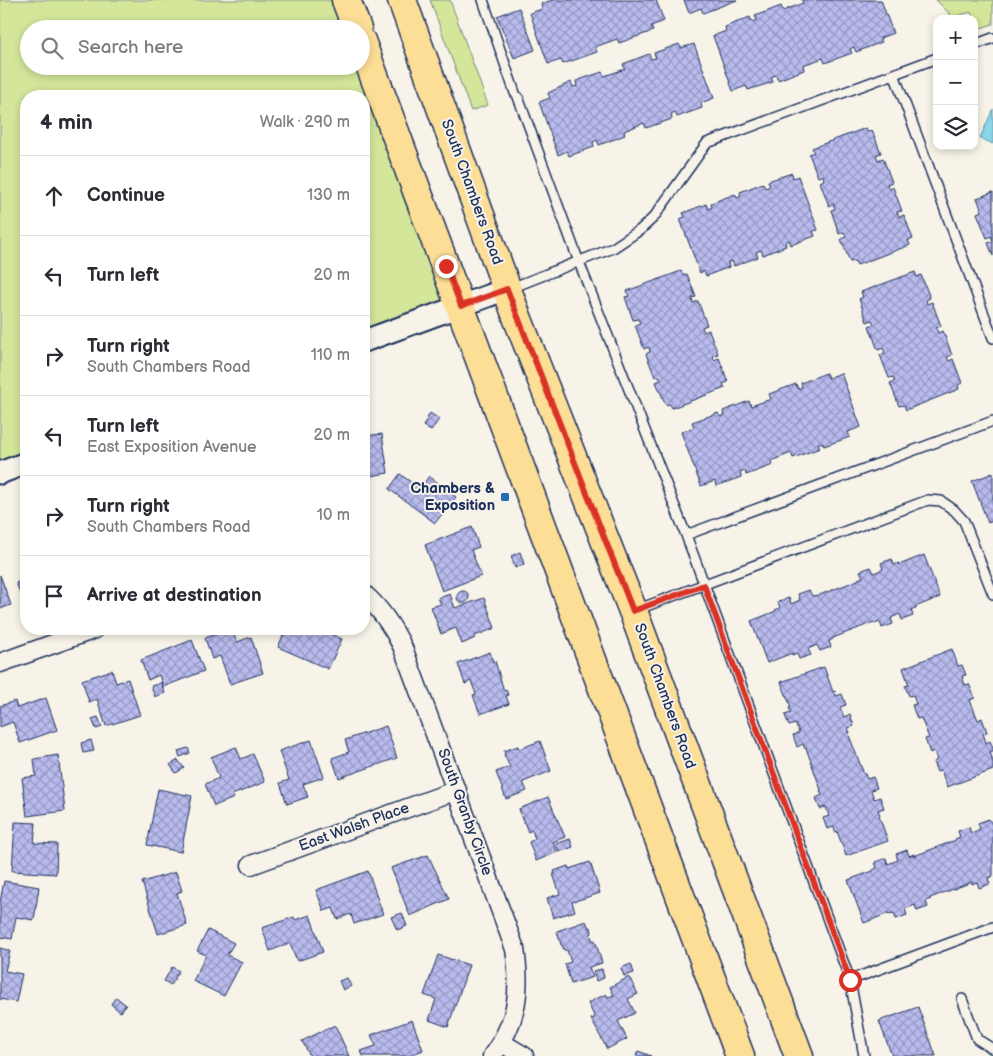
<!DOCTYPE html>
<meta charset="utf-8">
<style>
:root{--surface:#fff;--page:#f2f2f3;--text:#2b2b33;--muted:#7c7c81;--line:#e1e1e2}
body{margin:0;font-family:"Balsamiq Sans",sans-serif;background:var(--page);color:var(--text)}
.controls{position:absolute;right:15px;top:15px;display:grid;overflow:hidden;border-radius:10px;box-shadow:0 2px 8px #0003}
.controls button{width:45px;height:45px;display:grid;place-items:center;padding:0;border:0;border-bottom:1px solid var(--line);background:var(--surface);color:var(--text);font:25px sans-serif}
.stop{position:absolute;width:15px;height:15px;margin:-11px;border:4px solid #d93025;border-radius:50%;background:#fff}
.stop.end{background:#d93025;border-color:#fff;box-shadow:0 1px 5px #0008}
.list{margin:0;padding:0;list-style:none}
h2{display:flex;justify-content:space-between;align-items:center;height:65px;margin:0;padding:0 20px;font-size:21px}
h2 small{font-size:16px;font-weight:400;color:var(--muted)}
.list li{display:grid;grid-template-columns:32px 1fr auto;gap:15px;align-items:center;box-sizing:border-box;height:80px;padding:0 20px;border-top:1px solid var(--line)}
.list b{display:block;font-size:19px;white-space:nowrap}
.list p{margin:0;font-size:16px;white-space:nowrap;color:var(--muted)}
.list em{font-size:16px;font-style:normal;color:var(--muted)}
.icon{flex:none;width:28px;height:28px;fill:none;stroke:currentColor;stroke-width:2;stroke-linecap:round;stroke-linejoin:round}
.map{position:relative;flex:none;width:993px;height:1056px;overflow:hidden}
.search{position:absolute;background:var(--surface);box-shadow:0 2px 8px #0003;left:20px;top:20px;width:350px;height:55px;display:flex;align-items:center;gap:12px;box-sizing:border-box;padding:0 18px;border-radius:28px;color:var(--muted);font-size:19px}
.panel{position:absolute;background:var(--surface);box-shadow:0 2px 8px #0003;left:20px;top:90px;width:350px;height:545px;border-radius:20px}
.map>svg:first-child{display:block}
.grass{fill:#d3e69a;stroke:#778a7c}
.water{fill:#89d6e7;stroke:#5d93b0}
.building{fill:url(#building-cross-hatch);stroke:#1b2f5e}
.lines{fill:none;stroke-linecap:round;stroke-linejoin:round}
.service-casing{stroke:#1b2f5e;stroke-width:12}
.minor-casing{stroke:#1b2f5e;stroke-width:21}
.tertiary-casing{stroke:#1b2f5e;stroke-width:25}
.primary-casing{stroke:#1b2f5e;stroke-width:31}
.service{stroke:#f7f3e8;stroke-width:9}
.minor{stroke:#f7f3e8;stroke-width:18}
.tertiary{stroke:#f7f3e8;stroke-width:21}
.primary{stroke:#fdde96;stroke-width:28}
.route{stroke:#d93025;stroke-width:6}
.poi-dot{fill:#1f6fb2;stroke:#f7f3e8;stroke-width:2}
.labels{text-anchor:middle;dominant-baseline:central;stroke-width:4;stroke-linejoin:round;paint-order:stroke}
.street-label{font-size:15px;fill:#1b2f5e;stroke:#f7f3e8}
.poi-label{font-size:15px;font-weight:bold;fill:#1b2f5e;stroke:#f7f3e8;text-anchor:end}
</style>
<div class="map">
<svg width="993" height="1056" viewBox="0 0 993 1056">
<defs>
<pattern id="building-cross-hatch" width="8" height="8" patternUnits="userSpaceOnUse" patternTransform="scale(1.25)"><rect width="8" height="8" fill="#b9bbed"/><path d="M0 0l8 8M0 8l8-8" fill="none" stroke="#9698c3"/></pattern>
</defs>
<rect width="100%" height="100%" fill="#f7f3e8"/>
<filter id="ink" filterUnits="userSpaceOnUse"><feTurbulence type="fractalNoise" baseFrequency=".02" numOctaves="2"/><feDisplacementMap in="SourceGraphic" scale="10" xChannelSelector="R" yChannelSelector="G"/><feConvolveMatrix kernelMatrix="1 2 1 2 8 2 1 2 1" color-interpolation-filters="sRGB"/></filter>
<g filter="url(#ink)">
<!-- grass -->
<path class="grass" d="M0 0H346L357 29H29V66H361L461 306 364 341V96H26V463L0 473Z
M430 0H450L488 105 471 111Z
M936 0H993V24L977 29 971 12 953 17Z"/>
<!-- water -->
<path class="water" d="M993 109V144L980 138Z"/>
<!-- building -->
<path class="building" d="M552 0H656L664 21 651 26 653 31 619 43 617 39 595 47 597 52 563 64 561 60 548 64 530 13 542 9 541 4Z
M684 0H737L703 13 701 8 689 13Z
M802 0H881L893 33 880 38 882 42 856 52 854 47 850 49 852 53 825 63 823 58 803 65 804 70 778 80 776 75 771 77 773 82 748 90 746 86 733 91 713 36 726 31 725 27 750 17 752 22 757 20 755 16 781 6 783 11 803 3Z
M519 8 535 50 514 58 497 16Z
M679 44 681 48 694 44 714 98 701 103 702 108 677 117 675 112 671 114 672 119 646 128 644 123 624 131 625 135 599 145 597 140 593 142 594 147 569 156 567 151 558 155 539 102 550 98 548 93 571 82 573 87 577 86 576 81 602 72 604 76 625 69 623 64 649 54 651 59 656 58 654 53Z
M866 128 867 132 872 130 881 153 876 155 878 160 883 158 892 182 887 184 889 189 893 187 902 211 897 212 899 217 904 215 913 239 908 240 910 245 857 265 855 261 850 262 841 239 846 237 844 232 839 234 831 210 835 209 833 204 829 206 820 182 824 180 823 175 818 177 809 154 814 152 812 148Z
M792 173 793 178 798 176 818 230 813 231 815 236 791 245 789 240 785 242 786 246 763 255 761 250 756 252 758 257 734 266 732 261 728 262 729 267 706 276 704 271 700 273 680 219 685 217 683 213 706 204 708 209 712 207 711 203 735 194 737 198 741 196 740 192 763 183 765 188 770 186 768 181Z
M993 192V256L988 243 993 241 991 236 987 238 977 213 982 211 977 198Z
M681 271 683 275 687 274 696 297 692 298 693 303 698 301 707 325 702 327 704 332 709 330 718 354 713 355 714 360 719 358 728 382 723 384 725 388 672 408 670 404 666 405 656 382 661 380 659 376 655 377 646 354 650 352 649 347 644 349 635 325 640 323 638 319 633 320 625 297 629 296 627 291Z
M915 272 917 277 921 275 930 298 926 300 927 304 932 302 941 326 936 328 938 333 943 331 952 355 947 357 949 361 953 359 962 383 958 385 959 389 906 410 904 405 899 406 890 383 895 381 893 377 889 378 880 355 885 353 883 348 878 350 869 326 874 324 872 320 867 322 859 299 863 297 861 292Z
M826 373 828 378 841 373 861 427 848 432 850 437 824 446 822 442 818 444 820 448 793 458 791 453 771 461 773 465 746 475 745 470 740 472 741 477 716 486 715 481 701 486 681 432 694 427 692 422 718 413 720 417 724 416 723 411 749 401 751 406 771 399 769 394 796 384 798 389 802 387 801 383Z
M430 413 439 419 431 431 423 426Z
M382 434 388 473 364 477V436Z
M993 473V521L988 523 972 481Z
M400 474 420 489 429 476 456 497 435 523 389 489Z
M472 527 479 547 471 550 481 576 442 591 425 545Z
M520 552 524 564 515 568 511 556Z
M924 555 940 597 915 607 916 608 911 610 913 616 902 620 900 614 891 618 893 624 882 628 880 622 875 624 874 622 833 638V639L829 641 831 647 820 651 817 645 808 649 811 655 799 659 797 653 792 655V653L767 663 751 621 776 611 775 610 780 608 778 602 789 598 791 604 800 600 798 594 809 590 812 596 816 595 817 596 858 580V579L863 577 860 571 871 567 874 573 883 569 881 563 892 559 894 565 899 563V565Z
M26 566V601L24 602 16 583 26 579 22 568Z
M0 575 11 605 0 609Z
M457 597a6 6 0 1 1 12 0a6 6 0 1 1-12 0Z
M450 594 455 608 484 598 495 628 475 636V638L462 644 456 628 441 634 431 607 441 604 438 598Z
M231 629 237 642 251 637 263 673 230 684 220 656 212 659 205 638Z
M286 629H319L342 639 328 669 278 647Z
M192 640 204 671 163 687 159 675 148 680 141 660Z
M952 649 958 666 962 665 966 675 962 676 965 685 969 684 975 698 970 700 978 720 982 718 987 732 983 733 986 743 990 741 993 748V751L990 752 993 762V770L947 787 941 770 937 772 933 762 937 760 934 751 930 753 925 739 929 738 921 718 917 719 912 705 916 704 913 695 909 696 905 686 909 685 903 668Z
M490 652 493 662 495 661 504 691 506 690 508 695 506 696 509 704 480 714 473 695 476 694 471 681 465 684 458 664Z
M824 667 833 692 835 691 836 696 842 694 846 705 840 707 844 717 850 714 854 726 848 728 850 733H848L864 774H865L867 779 873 777 877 788 871 790 874 799 880 797 884 808 878 810 880 815 879 816 888 841 846 856 837 831 835 832 834 827 827 829 823 818 829 816 826 807 820 809 816 798 822 795 820 791 821 790 806 748 805 749 803 744 797 747 793 735 799 733 797 728 795 724 789 726 785 715 791 713 789 708 791 707 781 682Z
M112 670 116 683 128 679 140 715 106 726 97 699 89 702 82 680Z
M161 683 165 693 155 697 151 686Z
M46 698 57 730 20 743 13 722 0 727V706L15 701 17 708Z
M98 717 102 727 96 729 92 719Z
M386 726 397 758 339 778 332 758 349 752 345 740Z
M91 740 94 751 83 753 81 743Z
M311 740 324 777 303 784 308 797 287 804 280 783 289 780 279 751Z
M540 741 551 771 523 782 527 791 506 799 496 772 510 767 504 755 505 754 504 751 518 746 519 749Z
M236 747 241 759 253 754 265 782 232 795 234 798 214 806 205 784 219 778 211 757Z
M188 748 190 753 180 757 178 751Z
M58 755 65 811 27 816 22 778 36 776 34 759Z
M178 760 184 768 176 773 170 765Z
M158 789 192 796 181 852 147 845Z
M548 797 565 837 553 842 557 852 536 861 529 842 535 839 532 830 528 832 519 809Z
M989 819 992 825H993V876L988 878 990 884 979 888 977 882 972 884V882L930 898 931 899 926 901 928 907 917 911 915 905 905 909 907 915 896 919 894 913 889 914V913L864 923 848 880 873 871V870L877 868 875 862 886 858 888 864 898 860 896 854 907 850 909 856 914 854V856L956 840 955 839 960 837 958 831 969 827 971 833 976 831 980 829 978 823Z
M15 822 36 823 34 843 57 844 56 874 12 871Z
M570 839 573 847 559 852 556 844Z
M428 855 449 899 410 916 391 868Z
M590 862 600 893 572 902 575 911 553 918 547 898 560 894 553 874H555L554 871 568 866 569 869Z
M368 871 383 914 354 924 351 914 337 919 333 908 324 911 316 890Z
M176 872 182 891 177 893 187 925 158 934 142 882Z
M4 881 39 887 34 920 16 917 12 939 0 937V902Z
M402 913 407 926 397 930 391 917Z
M310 915 323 952 297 961 290 943 270 951 262 928 294 917 295 920Z
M586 921 589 928 591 927 592 933 590 934 593 941 595 940 602 963 589 967 593 977 571 984 565 964 571 962 567 950H564L562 945H561L557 931Z
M208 930 234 943 227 955 242 962 224 996 193 981 206 955 197 951Z
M0 948 10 951 5 971 22 974 16 1002 0 999Z
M438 955 469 965 448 1027 429 1020 436 999 424 995Z
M631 964 634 973 624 976 621 968Z
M172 967 179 971 171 985 164 981Z
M602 969 604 978 596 981 593 971Z
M629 977 638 994 628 999 635 1013 618 1021 627 1039 607 1049 591 1019 595 1018 588 1003 606 994 608 997 614 995 610 987Z
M347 978 351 986 343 990 339 981Z
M116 997 126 1005 120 1012 111 1004Z
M918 1007 936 1056H892L879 1021Z
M412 1020 423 1050 408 1056H363L361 1051 376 1046 371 1035Z
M335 1025 349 1056H310L302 1041Z
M638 1051 651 1056H636Z"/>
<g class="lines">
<!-- service casing -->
<g class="service-casing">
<path id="service" d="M483 0 515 93
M974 45 993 38
M894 74 993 338
M518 97 579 262 686 535 850 980 864 1056
M511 288 613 248 640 230 654 217 707 143 937 58
M686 535 993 421
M636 610 928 500 941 501 954 510 964 521 993 594
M850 980 993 927
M962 999 977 1039 993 1049"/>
</g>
<!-- minor casing -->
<g class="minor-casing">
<path id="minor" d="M364 594C382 610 393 627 403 648L515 949C521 991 518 1021 492 1056
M0 663 95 629
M251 865 457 790
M502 1043 524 1056"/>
</g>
<!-- tertiary casing -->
<g class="tertiary-casing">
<path id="tertiary" d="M364 341 507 289
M0 473 26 463"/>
</g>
<!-- primary casing -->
<g class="primary-casing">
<path id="primary" d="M346 0 357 29
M402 0 517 317 633 611 799 1056
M361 41 740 1056"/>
</g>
<!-- service -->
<use href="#service" class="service"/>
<!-- minor -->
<use href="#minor" class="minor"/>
<!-- tertiary -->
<use href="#tertiary" class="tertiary"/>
<!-- primary -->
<use href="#primary" class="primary"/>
</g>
</g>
<g class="lines" filter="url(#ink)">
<!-- route -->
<path class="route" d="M446 266 461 306 507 289 633 611 704 585 850 980"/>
</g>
<!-- markers -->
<rect class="poi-dot" x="500" y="492" width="10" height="10" rx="2.5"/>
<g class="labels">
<!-- street labels -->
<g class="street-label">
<text transform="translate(472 192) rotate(70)">South Chambers Road</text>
<text transform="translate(665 696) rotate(70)">South Chambers Road</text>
<text transform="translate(465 812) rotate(70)">South Granby Circle</text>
<text transform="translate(354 827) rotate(-20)">East Walsh Place</text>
</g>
<!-- poi labels -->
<g class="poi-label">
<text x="495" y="488">Chambers &amp;<tspan x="495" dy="17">Exposition</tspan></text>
</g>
</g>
</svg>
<div class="controls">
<button>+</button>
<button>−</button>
<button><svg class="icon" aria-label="layers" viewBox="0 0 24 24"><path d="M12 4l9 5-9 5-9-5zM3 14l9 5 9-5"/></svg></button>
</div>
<div class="stop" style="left:850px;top:980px"></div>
<div class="stop end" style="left:446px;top:266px"></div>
<div class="search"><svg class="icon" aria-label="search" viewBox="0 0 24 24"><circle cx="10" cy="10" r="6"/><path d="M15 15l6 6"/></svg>Search here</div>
<section class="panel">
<h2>4 min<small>Walk · 290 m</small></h2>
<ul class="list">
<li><svg class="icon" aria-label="ahead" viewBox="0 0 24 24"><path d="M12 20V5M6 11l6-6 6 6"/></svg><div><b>Continue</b></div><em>130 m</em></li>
<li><svg class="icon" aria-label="left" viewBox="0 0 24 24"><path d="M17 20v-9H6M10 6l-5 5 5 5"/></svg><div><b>Turn left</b></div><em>20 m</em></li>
<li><svg class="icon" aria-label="right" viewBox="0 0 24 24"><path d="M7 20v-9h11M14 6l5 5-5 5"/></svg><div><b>Turn right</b><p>South Chambers Road</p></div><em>110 m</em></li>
<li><svg class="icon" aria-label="left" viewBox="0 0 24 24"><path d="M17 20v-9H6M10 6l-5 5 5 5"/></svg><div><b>Turn left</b><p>East Exposition Avenue</p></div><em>20 m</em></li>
<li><svg class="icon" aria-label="right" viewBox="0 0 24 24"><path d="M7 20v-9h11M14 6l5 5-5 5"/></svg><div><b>Turn right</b><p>South Chambers Road</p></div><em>10 m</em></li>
<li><svg class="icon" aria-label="arrive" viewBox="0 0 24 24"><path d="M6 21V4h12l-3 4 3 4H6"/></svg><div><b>Arrive at destination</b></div></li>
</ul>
</section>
</div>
